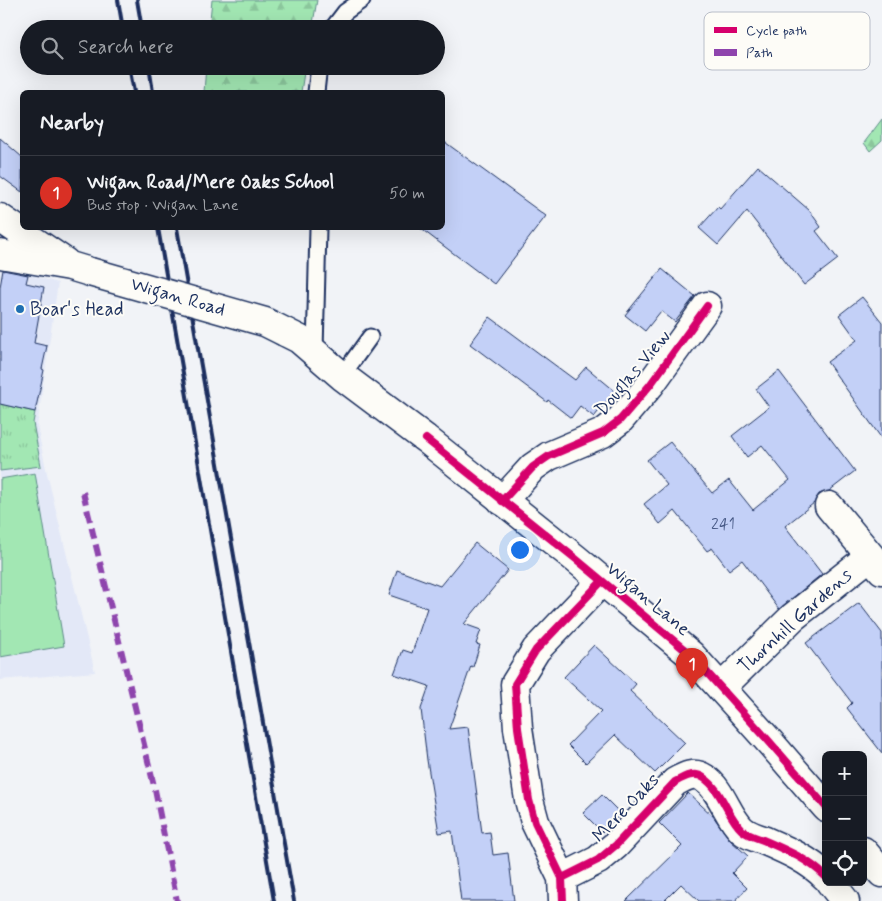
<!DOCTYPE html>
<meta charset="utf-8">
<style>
:root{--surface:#171b24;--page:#20242c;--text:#f1f3f6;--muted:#9ea1a6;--line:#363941;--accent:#d93025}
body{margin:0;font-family:Mynerve,sans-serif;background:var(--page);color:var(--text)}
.controls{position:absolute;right:15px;bottom:15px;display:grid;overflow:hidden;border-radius:8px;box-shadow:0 5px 20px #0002}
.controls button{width:45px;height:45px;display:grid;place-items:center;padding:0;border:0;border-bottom:1px solid var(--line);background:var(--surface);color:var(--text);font:25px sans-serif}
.you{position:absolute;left:519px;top:549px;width:18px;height:18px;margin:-12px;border:4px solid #fff;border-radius:50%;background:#1a73e8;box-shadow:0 0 0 8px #1a73e833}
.badge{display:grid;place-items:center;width:32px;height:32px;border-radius:50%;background:var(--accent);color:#fff;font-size:16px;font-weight:700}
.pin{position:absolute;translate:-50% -41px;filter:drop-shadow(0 1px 2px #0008)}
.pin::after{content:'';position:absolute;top:26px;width:18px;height:15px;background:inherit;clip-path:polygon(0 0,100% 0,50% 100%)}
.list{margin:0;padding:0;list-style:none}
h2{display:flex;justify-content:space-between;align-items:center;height:65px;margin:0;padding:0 20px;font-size:21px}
h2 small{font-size:16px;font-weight:400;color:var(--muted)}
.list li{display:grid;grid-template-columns:32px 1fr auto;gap:15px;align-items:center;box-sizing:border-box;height:75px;padding:0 20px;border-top:1px solid var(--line)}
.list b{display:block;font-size:19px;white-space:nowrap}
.list p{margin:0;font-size:16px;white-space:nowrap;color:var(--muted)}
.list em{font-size:16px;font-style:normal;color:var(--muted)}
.icon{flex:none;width:28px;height:28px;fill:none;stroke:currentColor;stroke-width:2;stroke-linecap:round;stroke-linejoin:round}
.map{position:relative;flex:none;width:882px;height:901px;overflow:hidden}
.search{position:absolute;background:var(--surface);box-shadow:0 5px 20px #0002;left:20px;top:20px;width:425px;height:55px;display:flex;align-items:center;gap:12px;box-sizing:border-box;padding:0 18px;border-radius:28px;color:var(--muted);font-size:19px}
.panel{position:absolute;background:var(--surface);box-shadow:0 5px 20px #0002;left:20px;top:90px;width:425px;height:140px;border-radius:8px}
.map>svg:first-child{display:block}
.built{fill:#e3e8f7}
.grass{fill:url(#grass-tufts);stroke:#5e8b88}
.forest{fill:url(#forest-firs);stroke:#5e8b88}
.pitch{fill:#a2e7b3;stroke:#5e8b88}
.building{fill:#c3d0f7;stroke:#1b2f5e}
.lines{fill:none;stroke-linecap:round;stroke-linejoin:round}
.lane-casing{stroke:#1b2f5e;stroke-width:19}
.street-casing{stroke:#1b2f5e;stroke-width:31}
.highway-casing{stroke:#1b2f5e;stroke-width:31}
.lane{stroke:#fdfcf7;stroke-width:15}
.street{stroke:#fdfcf7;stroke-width:28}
.highway{stroke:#fdfcf7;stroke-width:28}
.rail{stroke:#1b2f5e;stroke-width:4}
.highway-bridge-casing{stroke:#1b2f5e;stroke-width:31;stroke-linecap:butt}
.highway-bridge{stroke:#fdfcf7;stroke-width:28}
.quiet{stroke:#8e44ad;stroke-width:6;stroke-dasharray:12 6;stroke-linecap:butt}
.cycleway-casing{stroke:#fdfcf7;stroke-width:11}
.cycleway{stroke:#d6006c;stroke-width:8}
.poi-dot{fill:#1f6fb2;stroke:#fdfcf7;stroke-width:2}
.labels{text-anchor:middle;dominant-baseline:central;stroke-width:4;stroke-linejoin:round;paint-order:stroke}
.number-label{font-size:16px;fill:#455784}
.street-label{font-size:19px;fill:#1b2f5e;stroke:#fdfcf7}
.poi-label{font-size:19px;fill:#1b2f5e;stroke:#fdfcf7;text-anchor:start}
.key{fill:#fdfcf7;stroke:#b9bec9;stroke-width:1}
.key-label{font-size:14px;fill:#1b2f5e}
</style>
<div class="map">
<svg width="882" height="901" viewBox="0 0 882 901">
<defs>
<pattern id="grass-tufts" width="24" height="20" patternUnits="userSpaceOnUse" patternTransform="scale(1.25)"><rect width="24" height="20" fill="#a2e7b3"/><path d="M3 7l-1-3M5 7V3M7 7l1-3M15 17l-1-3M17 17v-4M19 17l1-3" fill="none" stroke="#8bc69c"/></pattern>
<pattern id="forest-firs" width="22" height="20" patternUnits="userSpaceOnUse" patternTransform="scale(1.25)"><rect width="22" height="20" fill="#a2e7b3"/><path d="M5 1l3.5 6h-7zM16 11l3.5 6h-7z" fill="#8bc69c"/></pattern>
</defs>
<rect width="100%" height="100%" fill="#f1f3f7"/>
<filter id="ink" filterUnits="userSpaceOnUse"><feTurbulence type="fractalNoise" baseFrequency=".02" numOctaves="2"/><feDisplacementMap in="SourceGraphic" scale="10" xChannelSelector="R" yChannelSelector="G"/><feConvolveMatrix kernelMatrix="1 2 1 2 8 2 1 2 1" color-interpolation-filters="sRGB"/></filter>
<g filter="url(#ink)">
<!-- built -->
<path class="built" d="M0 270 28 274 58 283 37 426 46 469 95 672 0 680Z"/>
<!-- grass -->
<path class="grass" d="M0 404 35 412 33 423 41 466 0 471Z"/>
<!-- forest -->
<path class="forest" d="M212 0H317L312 29H209Z
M206 66H305L301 92H204Z
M882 119V140L870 151 864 143Z"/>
<!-- pitch -->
<path class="pitch" d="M35 473 64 646 0 657V479Z"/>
<!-- building -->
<path class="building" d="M0 138 22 157V192L0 176Z
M442 140 546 216 494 284 420 228H442Z
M758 166 809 210 821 227 816 231 838 259 804 285 747 211 718 245 699 228 718 207 720 209Z
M662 269 695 296 675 322 661 311 645 331 625 315Z
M3 270 28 275 26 283 44 287 34 343 47 346 42 369 44 370 35 412 0 404V287Z
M862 297 882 322V439L827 362 857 340 839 315Z
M490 317 575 380 586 367 615 391 594 417 580 406 571 418 548 400 547 402 470 344Z
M779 371 855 471 829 491 819 494 814 503 785 526 822 574 779 609 742 560 729 570 712 548 707 551 675 511 660 524 644 504 667 485 647 460 670 442 712 493 729 480 753 510 790 480 762 445 747 457 732 436 769 407 756 389Z
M475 543 508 570 464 624 481 630 476 644 480 645 473 667 471 666 449 729 468 727 482 833 490 832 493 855 508 853 514 901H461L452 831 439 833 427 760 421 709 429 686 394 674 403 650 412 653 427 608 389 595 397 570 440 586Z
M859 603 882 633V753L847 708 852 703 806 643Z
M594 645 636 684 630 691 685 743 655 773 615 735 586 763 568 745 601 711 564 677Z
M688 793 713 816 730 840 748 856 732 873 747 888 735 901H699L681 884 664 901H626L682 846 659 823Z
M602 795 621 814 602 832 583 813Z"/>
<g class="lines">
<!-- lane casing -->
<g class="lane-casing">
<path id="lane" d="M332 29 345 12 362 0
M316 92 319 66
M315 352 318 228
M342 376 370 337"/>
</g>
<!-- street casing -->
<g class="street-casing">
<path id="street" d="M502 501 533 467 549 456 603 433 620 420 650 385 707 306
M829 506 882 570
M721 688 793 617 870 556
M562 878 598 860 616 845 675 782C684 777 694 771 704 778 722 790 727 816 742 830 749 836 755 837 763 840 786 850 808 859 826 877
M830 882 845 901
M563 901 562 878 535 822 529 800 518 728 515 684 536 650 602 581"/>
</g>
<!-- highway casing -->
<g class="highway-casing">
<path id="highway" d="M0 218 65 262
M0 254 70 266 90 272
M285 332 299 339 342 376 426 439 576 559 691 655 767 739 826 807
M863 851 882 873"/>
</g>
<!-- lane -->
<use href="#lane" class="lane"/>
<!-- street -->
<use href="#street" class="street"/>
<!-- highway -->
<use href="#highway" class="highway"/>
<!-- rail -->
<path class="rail" d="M118 0 123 29
M137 0 142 29
M129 66 134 92
M149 66 153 92
M158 228 274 901
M177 228 294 901"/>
<!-- highway-bridge casing -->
<g class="highway-bridge-casing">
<path id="highway-bridge" d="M90 272 265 322 285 332"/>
</g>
<!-- highway-bridge -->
<use href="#highway-bridge" class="highway-bridge"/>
<!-- quiet -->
<path class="quiet" d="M83 492 155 790 177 901"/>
<!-- cycleway casing -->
<g class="cycleway-casing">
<path id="cycleway" d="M426 439 576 559 691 655 767 739 826 807
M502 501 533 467 549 456 603 433 620 420 650 385 707 306
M562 878 598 860 616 845 675 782C684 777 694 771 704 778 722 790 727 816 742 830 749 836 755 837 763 840 786 850 808 859 826 877
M563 901 562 878 535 822 529 800 518 728 515 684 536 650 602 581"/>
</g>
<!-- cycleway -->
<use href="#cycleway" class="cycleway"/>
</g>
</g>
<!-- markers -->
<circle class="poi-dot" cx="20" cy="309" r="5"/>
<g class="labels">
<!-- number labels -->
<g class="number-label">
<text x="723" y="524">241</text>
</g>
<!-- street labels -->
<g class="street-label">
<text transform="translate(178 297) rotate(16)">Wigan Road</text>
<text transform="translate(633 373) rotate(-50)">Douglas View</text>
<text transform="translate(648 599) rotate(40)">Wigan Lane</text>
<text transform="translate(795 621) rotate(-42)">Thornhill Gardens</text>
<text transform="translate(626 808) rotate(-46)">Mere Oaks</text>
</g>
<!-- poi labels -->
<g class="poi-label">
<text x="30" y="309">Boar's Head</text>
</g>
</g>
<!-- legend -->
<rect x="704" y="12" width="166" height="58" rx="8" class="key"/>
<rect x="714" y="27" width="23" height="6" fill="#d6006c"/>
<rect x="714" y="49" width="23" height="7" fill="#8e44ad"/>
<g class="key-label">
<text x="746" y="35">Cycle path</text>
<text x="746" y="57">Path</text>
</g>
</svg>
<div class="controls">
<button>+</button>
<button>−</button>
<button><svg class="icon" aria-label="locate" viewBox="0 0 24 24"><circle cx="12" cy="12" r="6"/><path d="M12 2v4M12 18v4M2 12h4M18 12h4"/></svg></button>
</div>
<div class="you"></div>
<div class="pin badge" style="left:692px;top:689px">1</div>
<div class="search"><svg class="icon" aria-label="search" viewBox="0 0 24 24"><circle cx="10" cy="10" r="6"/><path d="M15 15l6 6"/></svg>Search here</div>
<section class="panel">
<h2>Nearby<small></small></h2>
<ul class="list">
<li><span class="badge">1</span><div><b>Wigan Road/Mere Oaks School</b><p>Bus stop · Wigan Lane</p></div><em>50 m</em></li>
</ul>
</section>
</div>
